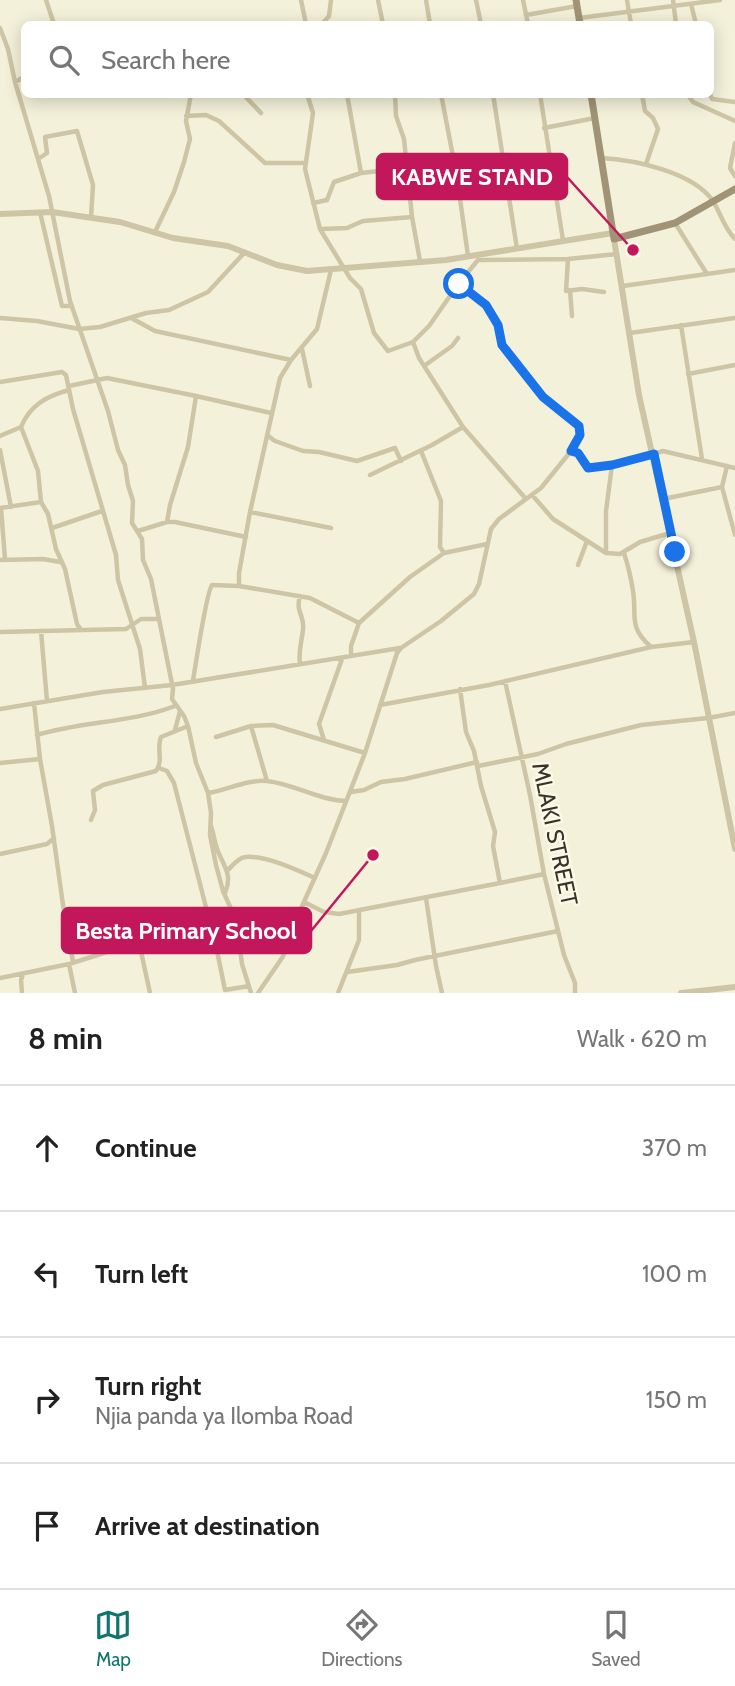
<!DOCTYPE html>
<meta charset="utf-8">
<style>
:root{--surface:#fff;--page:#f2f2f2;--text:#222;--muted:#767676;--line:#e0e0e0;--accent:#0f766e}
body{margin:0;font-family:Cabin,sans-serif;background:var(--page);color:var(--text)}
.stop{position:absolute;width:21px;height:21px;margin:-16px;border:5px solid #1a73e8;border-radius:50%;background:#fff}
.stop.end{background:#1a73e8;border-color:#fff;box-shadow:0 2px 7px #0008}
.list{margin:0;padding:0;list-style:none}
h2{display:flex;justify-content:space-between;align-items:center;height:91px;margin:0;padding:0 28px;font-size:30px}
h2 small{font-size:23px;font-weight:400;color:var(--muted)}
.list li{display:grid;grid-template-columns:46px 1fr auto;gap:21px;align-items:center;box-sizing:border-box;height:126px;padding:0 28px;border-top:2px solid var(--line)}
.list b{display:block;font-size:26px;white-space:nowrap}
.list p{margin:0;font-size:23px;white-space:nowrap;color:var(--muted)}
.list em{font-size:23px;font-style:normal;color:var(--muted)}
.icon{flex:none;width:38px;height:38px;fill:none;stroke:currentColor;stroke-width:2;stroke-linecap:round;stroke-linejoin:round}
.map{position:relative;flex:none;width:735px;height:993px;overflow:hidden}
.search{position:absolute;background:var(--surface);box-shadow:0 4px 18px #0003;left:21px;right:21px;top:21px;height:77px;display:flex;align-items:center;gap:18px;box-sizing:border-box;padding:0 24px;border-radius:10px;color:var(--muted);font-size:26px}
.sheet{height:595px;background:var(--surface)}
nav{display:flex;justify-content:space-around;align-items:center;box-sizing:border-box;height:98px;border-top:2px solid var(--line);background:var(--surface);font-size:19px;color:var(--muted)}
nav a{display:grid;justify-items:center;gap:4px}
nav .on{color:var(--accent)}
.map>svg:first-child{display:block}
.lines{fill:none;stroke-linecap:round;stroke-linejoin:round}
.minor{stroke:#cdc5a5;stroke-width:4.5}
.tertiary{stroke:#cdc5a5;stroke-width:6}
.secondary{stroke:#a19476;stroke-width:7}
.route{stroke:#1a73e8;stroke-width:9}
.labels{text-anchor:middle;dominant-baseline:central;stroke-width:5;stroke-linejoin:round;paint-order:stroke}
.street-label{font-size:23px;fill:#383227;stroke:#fbf9e7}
.leader{fill:none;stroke:#c2185b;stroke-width:2.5}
.callout-dot{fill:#c2185b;stroke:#fbf9e7;stroke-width:2.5}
.callout{fill:#c2185b;stroke:#c2185b;stroke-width:2.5}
.callout-label{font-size:24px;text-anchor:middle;font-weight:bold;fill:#fff}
</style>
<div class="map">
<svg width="735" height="993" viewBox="0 0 735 993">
<rect width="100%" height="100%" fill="#f4f1da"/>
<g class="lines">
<!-- minor -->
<path class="minor" d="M46 0 54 24
M301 0 306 24
M378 0 383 24
M426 0 430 24
M476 0 481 24
M523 0 528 24
M627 0 631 24
M673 0 676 24
M691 4 696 24
M526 15 577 6
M579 18 720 0
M322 24 329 16 331 0
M0 28 8 49 15 82 49 196 70 301 108 411 118 450 125 465 128 485 133 501 132 523 142 539 143 560 151 579 173 689 172 699 184 716 188 726 196 763 208 793 211 813 210 835 216 865 223 891 236 920 242 964 251 993
M15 82 24 77
M243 94 261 113
M307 94 313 113 305 169 320 229 350 278 361 289 374 333 388 351 413 342
M347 94 361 173 407 168
M395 94 396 116 404 139 412 217 420 261
M441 94 457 177 468 256
M493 94 517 249
M540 94 563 240
M642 94 645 111 653 118 658 129 646 164
M687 94 693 102 735 121
M710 94 712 99 735 102
M186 116 206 115 219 121 265 163H306
M544 128 595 118
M735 143 730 168 735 176
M602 158C635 160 693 172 713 201 721 214 724 228 735 239
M38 159 47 153 45 137 77 131 93 185 91 217
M313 203 327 200 334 182 361 173
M40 212 62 306H72
M675 223 707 274
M321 229 347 228 363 221 412 217
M155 232 174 192 184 162 190 139 186 121 191 94
M568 259 566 291 582 289 604 292
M459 284 486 305 498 325 503 346 543 397 579 426 580 435 571 450
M623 286 735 270
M570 290 572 316
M0 318 37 321 79 329 100 327 146 313 169 310 208 292 245 252
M133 319 155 331 291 360
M681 325 702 459
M630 333 735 318
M302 349 310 386
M424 366 452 346 458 338
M688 374 735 365
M0 382 62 372 66 375 73 409 116 555 118 580 140 649 145 688
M69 386 107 378 196 396 271 413
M69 390C47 396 30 405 21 427L38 471 41 502 48 514 56 549 65 569 77 624 81 630
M267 435 275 441 303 451 319 452 357 461 395 448 401 461
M0 436 21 427
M0 450 11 507
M421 451 441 501 440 547 444 553
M727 466 722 487 735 535
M370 475 432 445 463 427
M533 496 553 519 606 553 620 554 640 542 670 533
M526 499 463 427 419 358 413 342 429 326 459 283 478 260 568 259 617 254
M663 499 722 487
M0 508 41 502
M1 508 5 559
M250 512 331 528
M167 522 170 505 188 447 196 396
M52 528 102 511
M138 531 167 522H175L246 537
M606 553V511L612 465
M624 553C628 565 631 578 633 591 637 616 628 626 650 646
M0 560 43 559 60 562
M578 565 587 541
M239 586V573L250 512 280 378 291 360 317 329 331 270
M300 596C295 613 305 615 303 629 302 641 298 651 300 664
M41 631 47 701
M0 632 126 629 141 619H158
M351 656V646L359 623 410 577 444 553 487 544
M193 680C196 664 206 593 212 585L239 586 310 598 359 623
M505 681 530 795 544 874 564 955 575 983V993
M34 703 40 759 52 826 63 905 73 962
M380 705 489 685 651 647 694 642
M0 709 103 692 172 685 400 648
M251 726 267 781
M175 730 180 711
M37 735C82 721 131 723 175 706
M216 737 251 726 273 725 365 753
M324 740 319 724 342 659
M0 763 40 759
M478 766 538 754 566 744 641 725 708 718 735 713
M159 768 167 771 174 783 216 946 225 990 249 986
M351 792 364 790 381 782 405 779 477 762
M208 793C227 790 249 779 267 781 294 784 318 800 346 801
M91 820 95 810 93 791 103 785 156 771C164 760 156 749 161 737L188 726
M211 826C214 835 215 845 219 854 226 869 232 877 225 893
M0 854 47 844 54 838
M228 870C233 865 238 858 245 857 265 855 297 870 315 878
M500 883 544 874
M426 898 436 966 442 993
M304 902 324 912 339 914 500 883 493 846 495 832 481 786 474 751 466 732 460 689
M140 947 150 993
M69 964 75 993
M347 972 397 965 415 960 558 931
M0 978 69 964 123 947H140L193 935 232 930 290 942
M22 993 21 980 23 974
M258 993 282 958 290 942 298 915 326 853 365 753 397 653 401 648 441 621 474 594 479 584 491 529 499 519 541 488 571 451 578 453 590 468 629 462 663 451 735 468
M338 993 359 940V912"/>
<!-- tertiary -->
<path class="tertiary" d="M0 214 52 212 120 222 173 238 228 246 277 265 307 271 446 260 613 233
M614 239 639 395 694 642 735 849
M681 993 735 987"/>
<!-- secondary -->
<path class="secondary" d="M576 0 580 24
M591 94 614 239 675 223 735 189"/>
</g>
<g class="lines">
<!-- route -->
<path class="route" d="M459 284 486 305 498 325 502 345 543 397 579 426 580 435 571 451 578 453 588 468 612 465 654 454 675 552"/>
</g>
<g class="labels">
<!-- street labels -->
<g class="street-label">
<text transform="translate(555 834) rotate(78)">MLAKI STREET</text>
</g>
</g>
<!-- callouts -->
<path class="leader" d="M633 250L567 177M373 855L311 931"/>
<g class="callout-dot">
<circle cx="633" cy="250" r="7"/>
<circle cx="373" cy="855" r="7"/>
</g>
<g class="callout">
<rect x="377" y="154" width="190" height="45" rx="7"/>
<rect x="62" y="908" width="249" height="45" rx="7"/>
</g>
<g class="callout-label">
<text x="472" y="185">KABWE STAND</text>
<text x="186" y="939">Besta Primary School</text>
</g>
</svg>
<div class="stop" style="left:459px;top:284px"></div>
<div class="stop end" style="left:675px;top:552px"></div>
<div class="search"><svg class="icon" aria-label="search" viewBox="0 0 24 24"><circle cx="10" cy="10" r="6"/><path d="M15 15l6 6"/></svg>Search here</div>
</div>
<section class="sheet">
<h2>8 min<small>Walk · 620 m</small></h2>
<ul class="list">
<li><svg class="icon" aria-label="ahead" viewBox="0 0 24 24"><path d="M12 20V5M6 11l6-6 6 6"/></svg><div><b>Continue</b></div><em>370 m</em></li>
<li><svg class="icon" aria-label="left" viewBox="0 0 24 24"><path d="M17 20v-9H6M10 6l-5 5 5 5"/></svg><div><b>Turn left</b></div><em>100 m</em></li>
<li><svg class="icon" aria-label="right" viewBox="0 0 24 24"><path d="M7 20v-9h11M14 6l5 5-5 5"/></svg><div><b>Turn right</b><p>Njia panda ya Ilomba Road</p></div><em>150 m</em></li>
<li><svg class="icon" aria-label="arrive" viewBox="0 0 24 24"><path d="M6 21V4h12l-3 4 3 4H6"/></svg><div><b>Arrive at destination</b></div></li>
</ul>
</section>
<nav>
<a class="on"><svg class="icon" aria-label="map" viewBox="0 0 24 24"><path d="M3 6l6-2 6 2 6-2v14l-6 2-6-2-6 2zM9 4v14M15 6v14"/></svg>Map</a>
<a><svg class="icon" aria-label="directions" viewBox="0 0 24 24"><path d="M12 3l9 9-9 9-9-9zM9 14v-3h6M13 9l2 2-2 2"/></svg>Directions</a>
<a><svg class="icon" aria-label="saved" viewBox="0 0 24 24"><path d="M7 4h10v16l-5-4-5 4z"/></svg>Saved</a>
</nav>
